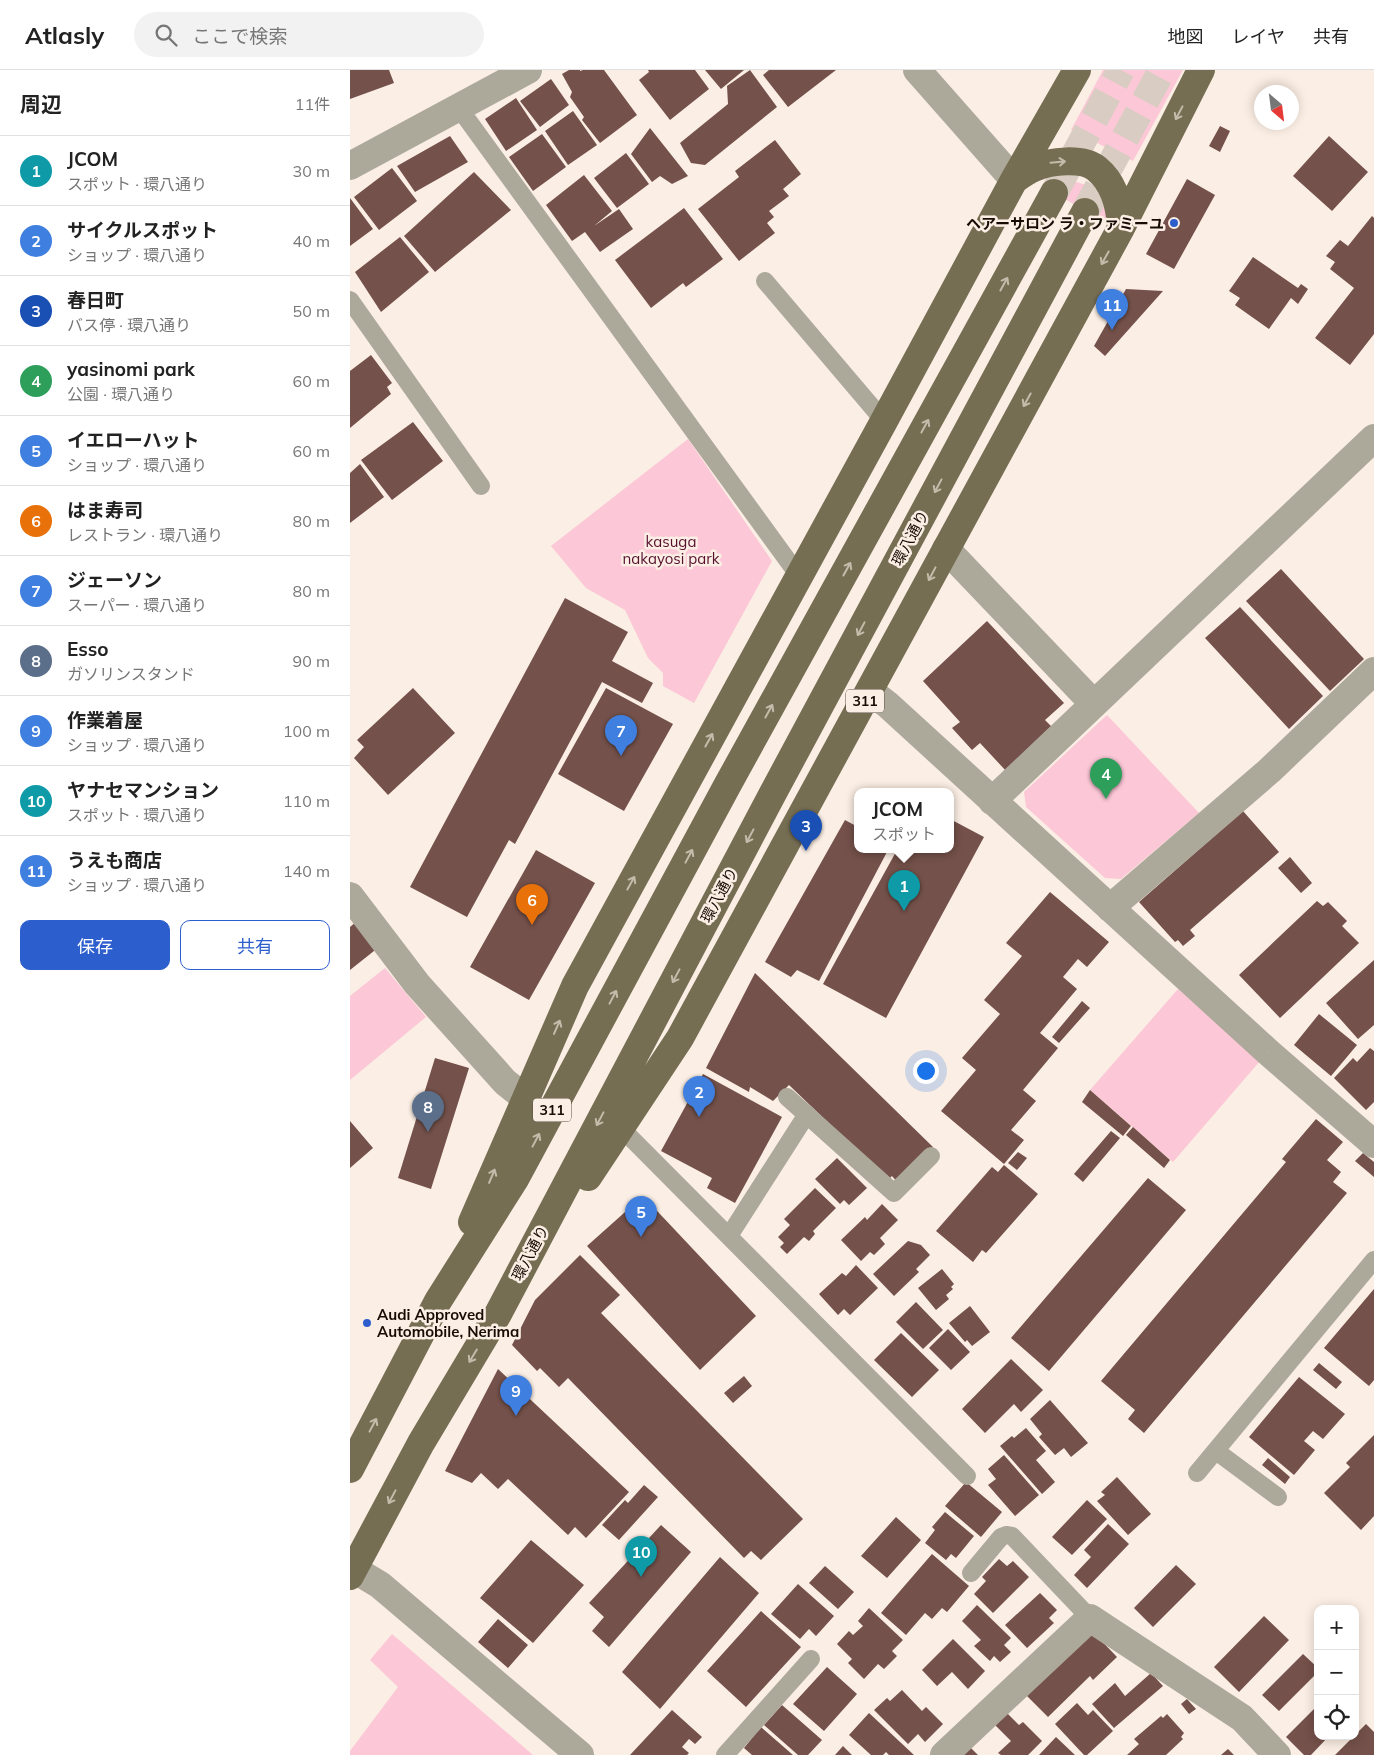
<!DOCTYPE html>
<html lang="ja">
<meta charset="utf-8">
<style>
:root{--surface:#fff;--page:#f2f2f2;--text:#222;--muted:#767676;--line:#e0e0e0;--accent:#2c5ecd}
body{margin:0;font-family:Mulish,"Noto Sans JP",sans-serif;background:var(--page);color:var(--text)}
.controls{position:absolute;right:15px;bottom:15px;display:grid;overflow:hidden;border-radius:10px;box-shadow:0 2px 12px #0003}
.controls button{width:45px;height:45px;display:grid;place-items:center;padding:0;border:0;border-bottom:1px solid var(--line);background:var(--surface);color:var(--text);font:25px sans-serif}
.compass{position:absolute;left:904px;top:15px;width:45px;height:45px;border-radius:50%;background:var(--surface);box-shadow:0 2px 12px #0003;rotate:152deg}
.you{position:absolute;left:575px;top:1000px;width:18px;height:18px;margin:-12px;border:4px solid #fff;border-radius:50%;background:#1a73e8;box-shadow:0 0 0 8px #1a73e833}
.badge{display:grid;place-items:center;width:32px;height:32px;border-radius:50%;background:var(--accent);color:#fff;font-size:16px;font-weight:700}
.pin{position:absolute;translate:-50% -41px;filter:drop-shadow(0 1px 2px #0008)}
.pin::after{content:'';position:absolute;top:26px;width:18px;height:15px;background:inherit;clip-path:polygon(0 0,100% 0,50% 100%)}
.popup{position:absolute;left:504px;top:718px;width:100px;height:65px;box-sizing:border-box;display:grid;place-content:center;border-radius:10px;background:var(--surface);filter:drop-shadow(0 1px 4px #0005);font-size:16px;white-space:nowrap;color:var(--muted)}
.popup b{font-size:19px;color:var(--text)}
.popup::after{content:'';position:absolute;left:50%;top:100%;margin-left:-10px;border:10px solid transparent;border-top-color:var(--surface)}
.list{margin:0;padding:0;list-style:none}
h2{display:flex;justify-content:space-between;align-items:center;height:65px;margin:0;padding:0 20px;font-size:21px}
h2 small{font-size:16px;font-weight:400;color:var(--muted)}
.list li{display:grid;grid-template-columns:32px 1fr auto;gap:15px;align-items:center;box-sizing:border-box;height:70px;padding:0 20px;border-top:1px solid var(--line)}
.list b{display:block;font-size:19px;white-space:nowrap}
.list p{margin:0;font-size:16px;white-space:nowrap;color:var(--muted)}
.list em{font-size:16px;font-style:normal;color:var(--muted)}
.actions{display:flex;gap:10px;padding:15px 20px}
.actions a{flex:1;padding:11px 0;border:1px solid var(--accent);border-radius:10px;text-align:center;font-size:18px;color:var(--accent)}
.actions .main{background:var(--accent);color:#fff}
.icon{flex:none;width:28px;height:28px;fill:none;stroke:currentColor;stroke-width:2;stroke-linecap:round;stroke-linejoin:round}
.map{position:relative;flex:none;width:1024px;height:1685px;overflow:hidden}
header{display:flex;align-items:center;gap:30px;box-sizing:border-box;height:70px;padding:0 25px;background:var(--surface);border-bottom:1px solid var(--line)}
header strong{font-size:24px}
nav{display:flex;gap:28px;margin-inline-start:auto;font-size:18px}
.search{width:350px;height:45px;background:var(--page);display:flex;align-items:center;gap:12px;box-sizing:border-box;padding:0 18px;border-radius:28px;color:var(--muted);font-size:19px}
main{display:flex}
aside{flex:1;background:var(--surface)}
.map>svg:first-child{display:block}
.green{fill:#fcc7d6}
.building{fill:#74514a}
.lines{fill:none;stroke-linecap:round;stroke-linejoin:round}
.primary-tunnel{stroke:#d9ccc2;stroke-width:28;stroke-dasharray:28 14;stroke-linecap:butt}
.lane{stroke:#ada99a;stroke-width:18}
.street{stroke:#ada99a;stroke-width:28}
.primary{stroke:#756e53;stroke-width:28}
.oneway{stroke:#c5bbaa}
.poi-dot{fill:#2c5ecd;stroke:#fbeee4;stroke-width:2}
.labels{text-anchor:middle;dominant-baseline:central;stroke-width:5;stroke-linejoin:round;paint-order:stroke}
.shield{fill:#fbeee4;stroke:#5b5047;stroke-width:1}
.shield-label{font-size:14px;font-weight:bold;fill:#160c04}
.poi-label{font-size:15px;font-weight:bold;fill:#160c04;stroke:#fbeee4;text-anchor:end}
.street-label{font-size:15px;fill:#160c04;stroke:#fbeee4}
.park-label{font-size:15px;fill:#57112f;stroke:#fbeee4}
</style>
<header>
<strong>Atlasly</strong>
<div class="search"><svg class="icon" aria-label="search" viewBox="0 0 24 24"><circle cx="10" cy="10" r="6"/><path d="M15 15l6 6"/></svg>ここで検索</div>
<nav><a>地図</a><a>レイヤ</a><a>共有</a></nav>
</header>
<main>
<aside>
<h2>周辺<small>11件</small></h2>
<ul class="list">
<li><span class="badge" style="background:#0f9aa8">1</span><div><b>JCOM</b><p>スポット · 環八通り</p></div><em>30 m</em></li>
<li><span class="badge" style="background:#3f7fe0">2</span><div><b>サイクルスポット</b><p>ショップ · 環八通り</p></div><em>40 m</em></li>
<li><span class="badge" style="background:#1a4fb4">3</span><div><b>春日町</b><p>バス停 · 環八通り</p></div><em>50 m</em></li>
<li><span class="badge" style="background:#2e9e5b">4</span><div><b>yasinomi park</b><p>公園 · 環八通り</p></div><em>60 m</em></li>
<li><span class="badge" style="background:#3f7fe0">5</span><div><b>イエローハット</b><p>ショップ · 環八通り</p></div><em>60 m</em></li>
<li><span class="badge" style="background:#e8710a">6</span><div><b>はま寿司</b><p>レストラン · 環八通り</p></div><em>80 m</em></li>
<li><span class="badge" style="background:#3f7fe0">7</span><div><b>ジェーソン</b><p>スーパー · 環八通り</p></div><em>80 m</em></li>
<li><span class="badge" style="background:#5c6f8a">8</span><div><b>Esso</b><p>ガソリンスタンド</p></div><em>90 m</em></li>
<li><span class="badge" style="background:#3f7fe0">9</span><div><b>作業着屋</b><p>ショップ · 環八通り</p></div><em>100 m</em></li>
<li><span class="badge" style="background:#0f9aa8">10</span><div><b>ヤナセマンション</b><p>スポット · 環八通り</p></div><em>110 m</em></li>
<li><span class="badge" style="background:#3f7fe0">11</span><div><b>うえも商店</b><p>ショップ · 環八通り</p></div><em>140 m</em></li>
</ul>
<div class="actions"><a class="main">保存</a><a>共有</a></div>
</aside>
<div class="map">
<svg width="1024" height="1685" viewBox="0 0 1024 1685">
<rect width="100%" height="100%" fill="#fbeee4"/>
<!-- green -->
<path class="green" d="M753 0H833L783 91 721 60Z
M722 111C752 118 754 128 761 155L704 123 707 113Z
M338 369 422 491 344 633 313 616V603L298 588 275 540 236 518 201 476Z
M757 645 849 743 771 809 755 808 676 737 674 722Z
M35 898 76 947 0 1010V926Z
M828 919 910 991 823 1092 740 1020Z
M42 1564 183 1685H0V1681L48 1617 20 1590Z"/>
<!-- building -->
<path class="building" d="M0 0H39L44 13 0 29Z
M219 0H230V1L233 0H254L287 45 250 73 232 50 234 47 220 27 222 22 212 4Z
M298 0H345L359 19 320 50 289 10 299 2Z
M355 0H394L371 19Z
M400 0 427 37 355 95 341 93 330 73 378 34 377 16Z
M419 0H486L438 37 413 5Z
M201 9 219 35 190 57 170 31Z
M166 28 187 60 156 81 135 49Z
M223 41 247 75 218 95 195 61Z
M870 56 880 61 870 82 859 76Z
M300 58 338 106 322 114 310 106 302 112 281 84Z
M192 64 216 97 183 121 159 87Z
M100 66 118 92 65 122 47 96Z
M979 66 1018 102 982 141 943 106Z
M425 70 451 104 433 119 439 126 419 141 424 147 417 153 425 163 389 191 348 139 389 107 385 101Z
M276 83 299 114 267 138 244 108Z
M42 98 67 131 29 160 4 127Z
M124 102 161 140 85 202 54 166Z
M234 105 262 141 244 156 269 139 283 159 250 182 235 162 222 171 196 135Z
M837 109 865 125 824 199 796 184Z
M0 128 23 159 0 176Z
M334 138 373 189 336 217 333 213 301 238 265 190Z
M1022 146 1024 148V264L1000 295 965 268 1004 218 980 199 985 192 976 186 990 170 998 176Z
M50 167 79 202 31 242 5 202Z
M903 187 948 218 951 214 958 219 948 234 941 228 919 259 885 235 890 228 879 221Z
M776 219 813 221 755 286 744 276Z
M21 285 42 313 37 317 41 324 0 358V301Z
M63 352 93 391 42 430 11 390Z
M10 394 34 427 0 453V403Z
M931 499 1014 589 980 621 896 531Z
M215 528 278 562 262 591 303 613 292 633 252 612 165 774 159 770 117 847 60 817Z
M890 537 973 626 939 659 855 568Z
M637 551 714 633 695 650 704 659 657 702 630 673 622 680 602 658 610 652 573 611Z
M63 618 105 663 38 725 4 688 14 677 7 670Z
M256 618 323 654 274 741 208 704Z
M893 741 929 782 840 860 845 866 833 876 828 870 825 872 789 832Z
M600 749 634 767 536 948 473 914 547 780H600Z
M495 750 508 757V780H538L469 911 447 900 441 907 415 892Z
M186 780 245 813 179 930 120 897Z
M940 787 962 813 951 823 928 798Z
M700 822 759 872 737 897 728 889 713 907 727 919 690 963 708 978 673 1020 686 1031 661 1060 674 1070 654 1094 591 1041 626 1000 612 988 650 944 634 930 672 886 656 873Z
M967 831 973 836 978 832 997 851 992 856 1009 873 930 948 889 905Z
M7 851 29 877 0 900V857Z
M1024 890V955L1008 969 976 933Z
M405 903 583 1077 548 1113 542 1106 538 1110 439 1015 423 1031 400 1017 399 1022 356 998Z
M732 931 740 938 709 973 702 967Z
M969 944 1007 975 981 1006 944 975Z
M1020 978 1024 981V1032L1016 1040 984 1008 1003 988 1007 992Z
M85 988 119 998 81 1119 48 1108Z
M353 1004 432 1047 385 1133 357 1118 362 1108 311 1081Z
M740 1020 781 1056 773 1066 732 1032Z
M966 1049 993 1072 977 1090 991 1102 983 1112 997 1123 794 1363 778 1349 785 1340 751 1311 936 1092 932 1089Z
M0 1051 23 1078 0 1098Z
M783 1057 820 1090 814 1098 776 1065Z
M761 1061 770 1068 733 1112 724 1104Z
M668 1082 677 1088 667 1100 658 1093Z
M1013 1083 1024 1092V1107L1005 1091Z
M487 1088 517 1118 499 1135 494 1130 490 1134 465 1109Z
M654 1095 688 1124 636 1183 632 1180 623 1192 586 1161 642 1097 648 1102Z
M798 1108 836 1140 699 1301 661 1268Z
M465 1118 486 1138 463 1161 465 1164 459 1171 454 1167 437 1184 430 1177 434 1173 428 1167 440 1155 434 1149Z
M293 1126 406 1246 350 1300 237 1176Z
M532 1134 548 1150 530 1168 535 1174 524 1185 520 1182 511 1191 491 1170 515 1147 517 1150Z
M558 1171 571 1175 580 1185 566 1199 569 1202 544 1226 523 1204Z
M230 1185 270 1225 251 1243 453 1449 411 1490 401 1481 394 1488 218 1308 209 1317 190 1298 187 1301 162 1275 185 1230Z
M506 1195 528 1218 500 1245 494 1239 488 1245 469 1224 492 1203 496 1206Z
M592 1199 604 1214 601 1217 603 1219 596 1225 599 1229 586 1240 568 1218Z
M1024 1219V1310L1019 1316 974 1278Z
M566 1232 593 1260 573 1279 546 1252Z
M620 1236 640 1262 622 1276 617 1270 615 1272 599 1253Z
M598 1259 620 1282 601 1300 579 1278Z
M551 1263 589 1300 562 1327 524 1290Z
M661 1289 693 1320 671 1342 664 1334 635 1363 612 1339Z
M969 1293 992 1312 986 1319 963 1300Z
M148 1299 279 1422 236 1468 225 1457 218 1465 158 1409 148 1419 131 1403 122 1413 95 1401Z
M394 1306 402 1316 383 1333 374 1323Z
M949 1307 995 1344 973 1369 963 1361 954 1371 965 1380 944 1405 899 1367Z
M700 1330 738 1373 721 1387 714 1378 705 1385 689 1367 692 1364 680 1349Z
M676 1358 696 1381 686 1390 705 1412 692 1424 650 1376 662 1366 664 1368Z
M1024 1365V1446L1011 1460 974 1423 1000 1397 996 1393Z
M654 1385 689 1425 665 1446 638 1415 646 1409 638 1399Z
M918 1388 940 1407 935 1414 912 1395Z
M767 1407 801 1444 778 1465 747 1431 755 1425 751 1422Z
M616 1412 652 1442 631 1467 595 1436Z
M294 1415 308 1427 269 1470 252 1455 275 1430 278 1433Z
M737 1430 757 1449 722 1485 702 1467Z
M595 1442 624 1466 606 1488 601 1484 596 1490 575 1473 585 1460 582 1457Z
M546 1447 571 1470 537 1508 511 1486Z
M758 1454 779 1474 737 1518 724 1505 741 1487 734 1480Z
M311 1455 341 1482 259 1577 242 1561 254 1547 239 1533Z
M181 1470 234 1515 183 1573 130 1528Z
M582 1484 619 1516 597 1542 592 1538 582 1549 575 1543 556 1565 531 1543Z
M370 1487 409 1523 310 1639 272 1602Z
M649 1489 657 1496 663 1491 679 1507 643 1543 624 1524 636 1511 632 1507Z
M826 1495 846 1514 803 1557 784 1538Z
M475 1496 504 1522 488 1539 459 1513Z
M448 1514 484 1546 466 1566 459 1559 450 1569 421 1544Z
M690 1523 707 1540 699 1548 704 1553 677 1578 655 1555Z
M627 1535 661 1568 654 1575 661 1582 650 1592 644 1586 640 1591 624 1576 631 1570 612 1551Z
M519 1538 553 1570 542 1581 547 1586 534 1599 528 1594 514 1609 498 1593 502 1589 487 1574 499 1561 503 1565 513 1556 508 1551Z
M411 1541 451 1577 396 1637 357 1601Z
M914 1546 939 1570 889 1622 864 1597Z
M148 1549 178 1575 158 1598 128 1572Z
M743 1562 767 1587 743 1610 740 1606 698 1647 673 1622Z
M603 1569 635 1601 618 1619 602 1602 587 1616 572 1600Z
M953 1584 968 1598V1602L929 1641 912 1625Z
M477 1597 507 1624 474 1661 443 1634Z
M801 1603 813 1616 764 1658 742 1634 765 1613 775 1626Z
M552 1620 572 1641 576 1637 593 1654 575 1672 568 1664 558 1674 524 1640 537 1628 540 1631Z
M837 1629 846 1639 839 1644 831 1634Z
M727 1633 738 1645 743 1640 763 1661 737 1685H734L705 1654Z
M432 1635 472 1670 458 1685H448L414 1655Z
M968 1635V1666H979L961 1685H954L936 1667Z
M322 1640 352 1667 345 1674 339 1669 332 1677 339 1683 337 1685H280Z
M656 1642 669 1655 673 1652 692 1671 678 1685H651L648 1683 661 1671 644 1654Z
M519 1643 564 1685H539L536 1682 533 1685H521L499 1665Z
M817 1644 834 1663 831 1667 833 1669 816 1685H777L789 1674 784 1669 811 1646 813 1648Z
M1016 1654 1024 1662V1685H985Z
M411 1657 443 1685H402L394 1678Z
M706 1667 725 1685H689Z
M493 1676 502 1685H485Z
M619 1676 628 1685H610Z
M878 1679 884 1685H871Z"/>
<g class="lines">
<!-- primary-tunnel -->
<path class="primary-tunnel" d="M704 123 771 0
M735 142 812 0"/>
<!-- lane -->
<path class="lane" d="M109 38 449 506
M415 211 534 351
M0 230 131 416
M437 1027 544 1123 581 1086
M270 1057 617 1406
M379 1166 457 1044
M866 1381 928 1427
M847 1403 1024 1190
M621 1503 651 1467 656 1465 662 1466 740 1548
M375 1685 461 1589"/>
<!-- street -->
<path class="street" d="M567 0 664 110
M0 96 178 0
M596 479 744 634
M520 621 538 635 918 982 1024 1074
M642 731 1024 368
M0 826 67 914 155 1012 175 1028
M760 838 919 701 1024 601
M0 1497 30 1515 230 1685
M594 1685 740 1548 892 1648 927 1685"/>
<!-- primary -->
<path class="primary" d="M664 110C670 106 677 101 684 98 700 91 733 87 747 99 764 113 770 136 771 158
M238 1107 330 968 771 158 851 0
M122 1152 225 916 534 351 664 110 727 0
M0 1399 88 1231 165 1109 378 714 704 123
M0 1506 71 1373 148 1244 423 723 735 142"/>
</g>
<!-- one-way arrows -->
<defs><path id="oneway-shaft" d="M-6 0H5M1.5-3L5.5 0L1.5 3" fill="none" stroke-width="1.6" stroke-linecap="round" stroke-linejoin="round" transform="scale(1.25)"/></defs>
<g class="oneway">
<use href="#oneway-shaft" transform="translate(829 43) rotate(118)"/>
<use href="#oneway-shaft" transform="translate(708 92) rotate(-5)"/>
<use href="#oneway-shaft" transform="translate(755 188) rotate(119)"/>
<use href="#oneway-shaft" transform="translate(654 214) rotate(-61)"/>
<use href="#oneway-shaft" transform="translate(677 330) rotate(119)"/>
<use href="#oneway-shaft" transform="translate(575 356) rotate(-61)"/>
<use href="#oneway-shaft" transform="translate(588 416) rotate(118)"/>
<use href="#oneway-shaft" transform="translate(497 499) rotate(-61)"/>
<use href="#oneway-shaft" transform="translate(582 504) rotate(118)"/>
<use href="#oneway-shaft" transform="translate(511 559) rotate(118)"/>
<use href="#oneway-shaft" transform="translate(419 641) rotate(-61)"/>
<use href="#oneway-shaft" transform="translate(359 670) rotate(-61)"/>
<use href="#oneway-shaft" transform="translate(400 766) rotate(118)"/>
<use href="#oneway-shaft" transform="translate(339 786) rotate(-62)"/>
<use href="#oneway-shaft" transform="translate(281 813) rotate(-61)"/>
<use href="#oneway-shaft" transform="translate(326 906) rotate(118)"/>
<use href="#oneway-shaft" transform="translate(263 927) rotate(-62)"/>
<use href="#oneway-shaft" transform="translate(207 957) rotate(-66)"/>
<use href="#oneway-shaft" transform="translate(250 1049) rotate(118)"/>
<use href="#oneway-shaft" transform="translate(186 1070) rotate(-62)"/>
<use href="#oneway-shaft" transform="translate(142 1106) rotate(-67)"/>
<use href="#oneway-shaft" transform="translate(123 1286) rotate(121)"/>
<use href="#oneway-shaft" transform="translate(23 1355) rotate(-62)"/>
<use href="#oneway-shaft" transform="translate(42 1427) rotate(118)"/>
</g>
<!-- markers -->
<g class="poi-dot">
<circle cx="824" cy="153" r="5"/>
<circle cx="17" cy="1253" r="5"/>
</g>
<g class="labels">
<!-- shield labels -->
<g class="shield">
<rect x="496" y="619.5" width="38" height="23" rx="4"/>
<rect x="183" y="1028.5" width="38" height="23" rx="4"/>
</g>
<g class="shield-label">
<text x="515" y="631">311</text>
<text x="202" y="1040">311</text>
</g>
<!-- poi labels -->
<g class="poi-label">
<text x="814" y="153">ヘアーサロン ラ・ファミーユ</text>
<text x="27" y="1244" text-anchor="start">Audi Approved<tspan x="27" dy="17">Automobile, Nerima</tspan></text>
</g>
<!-- street labels -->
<g class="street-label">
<text transform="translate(560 468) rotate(-62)">環八通り</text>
<text transform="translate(369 825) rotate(-62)">環八通り</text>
<text transform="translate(180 1183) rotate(-62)">環八通り</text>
</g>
<!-- park labels -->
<g class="park-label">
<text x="321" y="471">kasuga<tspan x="321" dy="17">nakayosi park</tspan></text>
</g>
</g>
</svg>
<div class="controls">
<button>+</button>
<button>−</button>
<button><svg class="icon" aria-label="locate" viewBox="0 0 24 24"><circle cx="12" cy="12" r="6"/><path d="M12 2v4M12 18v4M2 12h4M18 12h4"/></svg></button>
</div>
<svg class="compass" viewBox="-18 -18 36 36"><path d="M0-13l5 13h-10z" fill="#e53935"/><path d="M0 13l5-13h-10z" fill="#767676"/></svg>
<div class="you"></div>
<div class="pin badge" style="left:554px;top:841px;background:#0f9aa8">1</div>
<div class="popup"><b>JCOM</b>スポット</div>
<div class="pin badge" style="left:349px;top:1047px;background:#3f7fe0">2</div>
<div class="pin badge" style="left:456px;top:781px;background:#1a4fb4">3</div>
<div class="pin badge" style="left:756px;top:729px;background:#2e9e5b">4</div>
<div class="pin badge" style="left:291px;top:1167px;background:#3f7fe0">5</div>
<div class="pin badge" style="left:182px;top:855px;background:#e8710a">6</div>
<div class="pin badge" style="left:271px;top:686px;background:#3f7fe0">7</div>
<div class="pin badge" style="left:78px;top:1062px;background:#5c6f8a">8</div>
<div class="pin badge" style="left:166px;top:1346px;background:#3f7fe0">9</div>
<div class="pin badge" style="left:291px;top:1507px;background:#0f9aa8">10</div>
<div class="pin badge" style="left:762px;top:260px;background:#3f7fe0">11</div>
</div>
</main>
